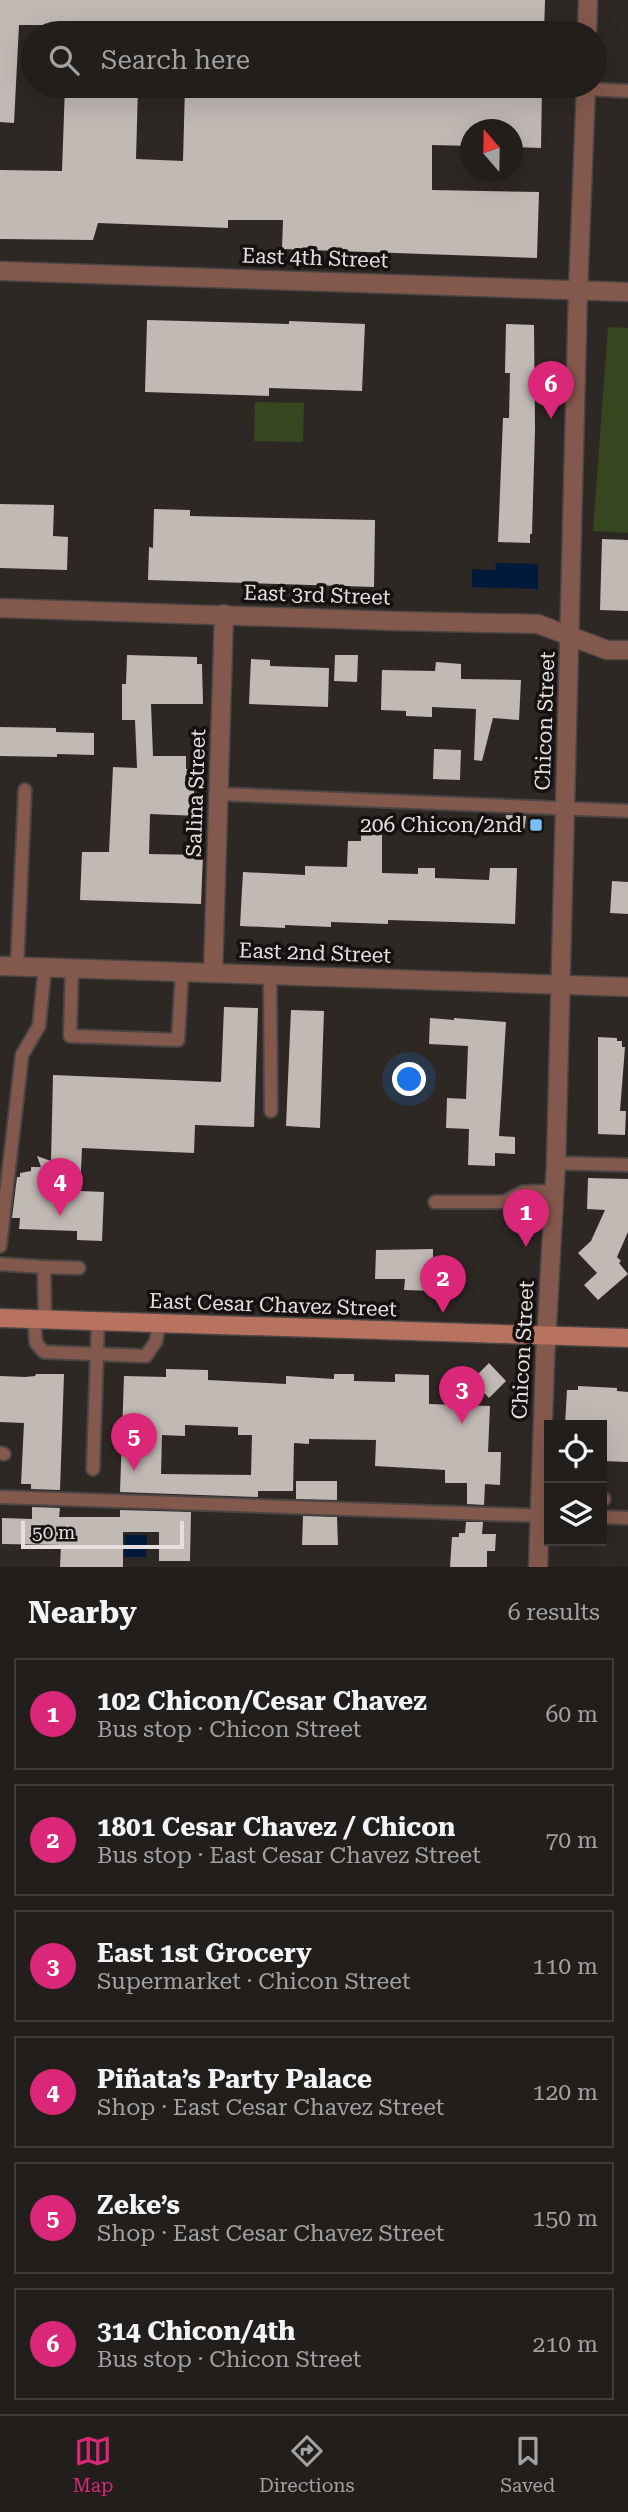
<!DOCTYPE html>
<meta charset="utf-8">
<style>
:root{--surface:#221e1c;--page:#2e2b29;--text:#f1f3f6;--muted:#a2a2a3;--line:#3f3c3b;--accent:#db2777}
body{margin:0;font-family:"Roboto Serif",serif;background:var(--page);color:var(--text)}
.controls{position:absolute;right:21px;bottom:21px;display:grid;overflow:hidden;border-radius:0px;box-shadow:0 7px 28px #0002}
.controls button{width:63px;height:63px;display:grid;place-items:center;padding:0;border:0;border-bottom:2px solid var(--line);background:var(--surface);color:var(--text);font:35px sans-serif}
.compass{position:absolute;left:460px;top:119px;width:63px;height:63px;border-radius:50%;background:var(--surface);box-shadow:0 7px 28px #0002;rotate:340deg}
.scale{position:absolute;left:21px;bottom:18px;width:163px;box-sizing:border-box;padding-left:7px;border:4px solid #e5e0df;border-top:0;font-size:19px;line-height:24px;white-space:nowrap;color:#e5e0df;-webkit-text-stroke:5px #141110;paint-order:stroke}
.you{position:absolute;left:410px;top:1080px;width:24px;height:24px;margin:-18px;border:5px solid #fff;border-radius:50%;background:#1a73e8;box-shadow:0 0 0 10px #1a73e833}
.badge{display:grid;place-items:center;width:46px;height:46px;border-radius:50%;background:var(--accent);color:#fff;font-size:23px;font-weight:700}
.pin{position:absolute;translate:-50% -58px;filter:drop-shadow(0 2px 4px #0008)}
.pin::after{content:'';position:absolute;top:37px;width:24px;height:21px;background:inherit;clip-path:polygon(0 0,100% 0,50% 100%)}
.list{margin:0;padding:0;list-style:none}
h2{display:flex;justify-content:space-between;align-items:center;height:91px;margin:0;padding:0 28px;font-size:30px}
h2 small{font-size:23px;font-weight:400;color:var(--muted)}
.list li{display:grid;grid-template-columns:46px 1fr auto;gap:21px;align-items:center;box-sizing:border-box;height:112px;margin:0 14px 14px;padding:0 14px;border:2px solid var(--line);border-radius:0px}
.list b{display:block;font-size:26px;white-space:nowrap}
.list p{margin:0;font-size:23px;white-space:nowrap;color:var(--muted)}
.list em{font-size:23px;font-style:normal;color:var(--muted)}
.icon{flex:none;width:38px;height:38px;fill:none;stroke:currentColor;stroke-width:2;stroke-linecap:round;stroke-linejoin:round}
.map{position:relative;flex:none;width:628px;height:1567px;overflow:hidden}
.search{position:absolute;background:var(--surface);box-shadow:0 7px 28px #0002;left:21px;right:21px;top:21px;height:77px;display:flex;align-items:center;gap:18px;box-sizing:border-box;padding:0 24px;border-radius:38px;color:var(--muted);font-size:26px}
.sheet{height:847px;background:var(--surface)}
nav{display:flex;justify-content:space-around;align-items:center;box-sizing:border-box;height:98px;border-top:2px solid var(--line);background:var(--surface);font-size:19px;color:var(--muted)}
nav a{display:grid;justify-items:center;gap:4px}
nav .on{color:var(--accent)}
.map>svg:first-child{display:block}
.green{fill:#36471f}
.water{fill:#001a3c}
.building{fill:#c0b9b4;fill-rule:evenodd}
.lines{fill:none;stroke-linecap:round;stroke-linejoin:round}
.service-casing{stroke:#4b4543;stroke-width:16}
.minor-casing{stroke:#4b4543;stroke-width:21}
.tertiary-casing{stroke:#4b4543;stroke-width:21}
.secondary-casing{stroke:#4b4543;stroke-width:21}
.service{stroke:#84594d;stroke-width:12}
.minor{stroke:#84594d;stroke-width:18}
.tertiary{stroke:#84594d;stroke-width:18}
.secondary{stroke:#b77260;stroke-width:18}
.poi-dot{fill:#78bff7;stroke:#141110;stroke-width:2.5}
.labels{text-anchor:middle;stroke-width:7;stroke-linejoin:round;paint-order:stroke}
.street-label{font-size:21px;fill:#e5e0df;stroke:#141110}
.poi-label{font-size:21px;fill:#e5e0df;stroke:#141110;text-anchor:end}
</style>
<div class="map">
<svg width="628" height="1567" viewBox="0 0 628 1567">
<rect width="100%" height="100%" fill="#2e2825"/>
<!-- green -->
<g class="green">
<path d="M608,327l20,1v205l-35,-2z"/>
<path d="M255,402l49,1 -1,39 -49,-1z"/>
</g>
<!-- water -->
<g class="water">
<path d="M496,563l42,1v25l-66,-2v-18l23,1z"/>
<path d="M125,1535h22l-1,22h-22z"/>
</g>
<!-- building -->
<g class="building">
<path d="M0,0h545l-1,33 -155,-5v5h-201l-4,-4 -39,-1 -6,5h-68l-9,-8h-43l-5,98 -14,-1z"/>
<path d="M65,86h73l-2,73 47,2 2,-75h357l-1,62 -28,-1v-17h-42v16l-39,-1v45l107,2 -2,66 -255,-9 1,-29h-55v8l-130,-5 -5,17 -93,-1v-69l62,1z"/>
<path d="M147,320l142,4v-3l76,3 -3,67 -93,-3v8l-124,-4z"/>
<path d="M506,324l28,1 1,104 -3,105h-2v9l-32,-1 5,-124h6l1,-45h-5z"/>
<path d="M0,504l54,1 -1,31 15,1 -1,33 -67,-2z"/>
<path d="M154,509l36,1v6l185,4 -1,67 -226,-7 1,-33 4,1z"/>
<path d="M602,539l26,1v71l-28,-1z"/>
<path d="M127,655l70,2v7h5l1,40h-52l2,52h33v13h9l-1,27h5v20l-49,-2 -1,40 54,1 -2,49 -121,-4 2,-48h27l4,-85 24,1 -2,-48h-13v-36h4z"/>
<path d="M335,655h23l-1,27 -23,-1z"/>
<path d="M251,659l19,1v6l59,2 -1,39 -79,-3z"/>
<path d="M436,662l25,2v15l60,1 -2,40 -26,-2 -11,43 -8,-1 2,-51 -44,-2v10l-26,-1v-5l-25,-1 1,-40 53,1z"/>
<path d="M0,727l56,1v4l38,1v22l-37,-1v3l-57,-1z"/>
<path d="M434,749l27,1 -1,30 -27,-1z"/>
<path d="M506,815l20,1 -2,18 -19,-1z"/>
<path d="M361,830l21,1v42l36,1v-6h17v10l54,2 1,-12h27l-2,56 -127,-4v4l-57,-2v5l-46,-2v3l-45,-2 3,-54 62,3v-9l42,1 1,-26h13z"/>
<path d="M612,881l16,1v32l-18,-1z"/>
<path d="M224,1007l34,1 -4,119 -59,-2 -1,28 -112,-5 -2,43 24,1 -2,49 -25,-1v-9l-58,-2 1,-11h-8l5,-41h3v-4l11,-2v-4h10l-4,-11 14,5 2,-86 168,7z"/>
<path d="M291,1010l33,1 -4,117 -34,-2z"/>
<path d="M430,1018l24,2v-2l52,4 -7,114 16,1v17l-20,-1v13l-27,-1 1,-36 -23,-1 1,-30 19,1 2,-53 -39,-2z"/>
<path d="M598,1037l19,1v3h5v6h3l-5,64h6l-1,24 -27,-1z"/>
<path d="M588,1178l40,1v53l-11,25 4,4 -2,2 9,11 -30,26 -14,-15 13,-12 -19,-20 13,-12 14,-31 -18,-1z"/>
<path d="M433,1249v24h6l-1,18 -34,-1 1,-11h-30l1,-29z"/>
<path d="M489,1363l17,18 -17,17 -17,-18z"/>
<path d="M166,1369l42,1v10l78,4v-8l48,3v-5h20v7l41,1v-8l34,1v29l61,2 -2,46h13l-1,33 -15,-1 -1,21 -17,-1v-21h-22v-13l-70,-4 1,-26 -67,-1v5l-15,-1 -1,48h-35v6l-138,-5 4,-116 42,1zM185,1425l53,2v8h14l-1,40 -90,-1 1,-39 23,1z"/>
<path d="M36,1374h28l-4,116 -29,-1v-5h-10l3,-61 -24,-1v-46l25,1 10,-1z"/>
<path d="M578,1386l39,2v3l11,1v70l-26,-1v-36h-37l2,-35h11z"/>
<path d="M296,1481h41v19l-41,-1z"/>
<path d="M32,1507l28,1 -1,9h61v-7l71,2 -1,49h-31v-29h-36v35h-63l1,-22 -59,-1v-26l30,1z"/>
<path d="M303,1516l34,1 1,28h-36z"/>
<path d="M466,1522h17l-1,12h14l-1,17h-8v16h-37l2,-30h7v-4h6z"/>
</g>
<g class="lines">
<defs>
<g id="service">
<path d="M586,89l42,2"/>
<path d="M219,794l409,17"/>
<path d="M17,966l8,-176"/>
<path d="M72,968l-2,68 108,4 4,-68"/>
<path d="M270,975l1,136"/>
<path d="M556,1163l72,2"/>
<path d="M435,1202h69l19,-10 31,-1"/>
<path d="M0,1246l22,-191 17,-29 6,-59"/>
<path d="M0,1264l44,3 1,53"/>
<path d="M44,1267l35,1"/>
<path d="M34,1319l2,24 8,9 102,4 10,-15 3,-18"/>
<path d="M0,1453l4,1"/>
<path d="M93,1469l5,-147"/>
<path d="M0,1497l549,19"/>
<path d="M602,1498l2,1"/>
<path d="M602,1517l26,1"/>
</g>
<g id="minor">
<path d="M0,271l628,21"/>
<path d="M0,608l395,13 143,3 69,26h21"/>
<path d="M213,973l11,-359"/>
</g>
<g id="tertiary">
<path d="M587,33l1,-33"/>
<path d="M0,966l628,21"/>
<path d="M538,1567l7,-207 11,-197 22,-873 8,-204"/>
</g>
<path id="secondary" d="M0,1318l628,20"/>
</defs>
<!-- service casing -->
<use href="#service" class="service-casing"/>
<!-- minor casing -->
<use href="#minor" class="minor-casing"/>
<!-- tertiary casing -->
<use href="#tertiary" class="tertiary-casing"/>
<!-- secondary casing -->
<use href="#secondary" class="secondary-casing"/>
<!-- service -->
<use href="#service" class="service"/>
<!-- minor -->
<use href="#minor" class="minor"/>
<!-- tertiary -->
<use href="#tertiary" class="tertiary"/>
<!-- secondary -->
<use href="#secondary" class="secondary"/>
</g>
<!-- markers -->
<rect class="poi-dot" x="529" y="818" width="14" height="14" rx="3.5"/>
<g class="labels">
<!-- street labels -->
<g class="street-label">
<text transform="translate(315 258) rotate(2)" y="7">East 4th Street</text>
<text transform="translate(317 595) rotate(2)" y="7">East 3rd Street</text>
<text transform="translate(545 721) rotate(-88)" y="7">Chicon Street</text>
<text transform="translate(196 793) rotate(-88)" y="7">Salina Street</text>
<text transform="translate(315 953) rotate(2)" y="7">East 2nd Street</text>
<text transform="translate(273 1305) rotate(2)" y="7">East Cesar Chavez Street</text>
<text transform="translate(523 1350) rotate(-87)" y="7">Chicon Street</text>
</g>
<!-- poi labels -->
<g class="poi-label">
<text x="522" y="832">206 Chicon/2nd</text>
</g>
</g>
</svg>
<div class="controls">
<button><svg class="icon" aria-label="locate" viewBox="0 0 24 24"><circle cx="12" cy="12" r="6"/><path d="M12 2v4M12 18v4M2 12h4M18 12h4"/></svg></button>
<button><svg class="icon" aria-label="layers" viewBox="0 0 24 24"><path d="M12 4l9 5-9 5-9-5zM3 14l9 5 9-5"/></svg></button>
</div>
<svg class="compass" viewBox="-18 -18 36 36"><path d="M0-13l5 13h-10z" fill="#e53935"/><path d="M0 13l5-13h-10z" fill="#a2a2a3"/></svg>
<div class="scale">50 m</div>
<div class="you"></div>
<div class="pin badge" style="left:526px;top:1247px">1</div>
<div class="pin badge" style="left:443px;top:1313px">2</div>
<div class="pin badge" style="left:462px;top:1424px">3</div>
<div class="pin badge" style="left:60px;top:1216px">4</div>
<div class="pin badge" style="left:134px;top:1471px">5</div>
<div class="pin badge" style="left:551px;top:419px">6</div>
<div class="search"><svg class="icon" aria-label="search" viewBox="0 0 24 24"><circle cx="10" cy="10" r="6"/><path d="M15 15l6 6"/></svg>Search here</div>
</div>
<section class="sheet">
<h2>Nearby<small>6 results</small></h2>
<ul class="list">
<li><span class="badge">1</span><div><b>102 Chicon/Cesar Chavez</b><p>Bus stop · Chicon Street</p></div><em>60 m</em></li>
<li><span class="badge">2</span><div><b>1801 Cesar Chavez / Chicon</b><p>Bus stop · East Cesar Chavez Street</p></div><em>70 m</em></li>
<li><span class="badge">3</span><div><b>East 1st Grocery</b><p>Supermarket · Chicon Street</p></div><em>110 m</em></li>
<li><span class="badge">4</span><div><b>Piñata’s Party Palace</b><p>Shop · East Cesar Chavez Street</p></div><em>120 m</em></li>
<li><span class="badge">5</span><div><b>Zeke’s</b><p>Shop · East Cesar Chavez Street</p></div><em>150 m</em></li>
<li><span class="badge">6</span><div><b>314 Chicon/4th</b><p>Bus stop · Chicon Street</p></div><em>210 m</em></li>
</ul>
</section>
<nav>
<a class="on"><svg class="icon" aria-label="map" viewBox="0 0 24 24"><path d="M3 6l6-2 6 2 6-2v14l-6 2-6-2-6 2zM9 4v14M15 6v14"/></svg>Map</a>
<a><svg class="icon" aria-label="directions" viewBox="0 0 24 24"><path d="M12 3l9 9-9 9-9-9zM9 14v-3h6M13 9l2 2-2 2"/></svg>Directions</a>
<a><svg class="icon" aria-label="saved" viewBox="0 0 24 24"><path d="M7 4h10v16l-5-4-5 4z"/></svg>Saved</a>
</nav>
